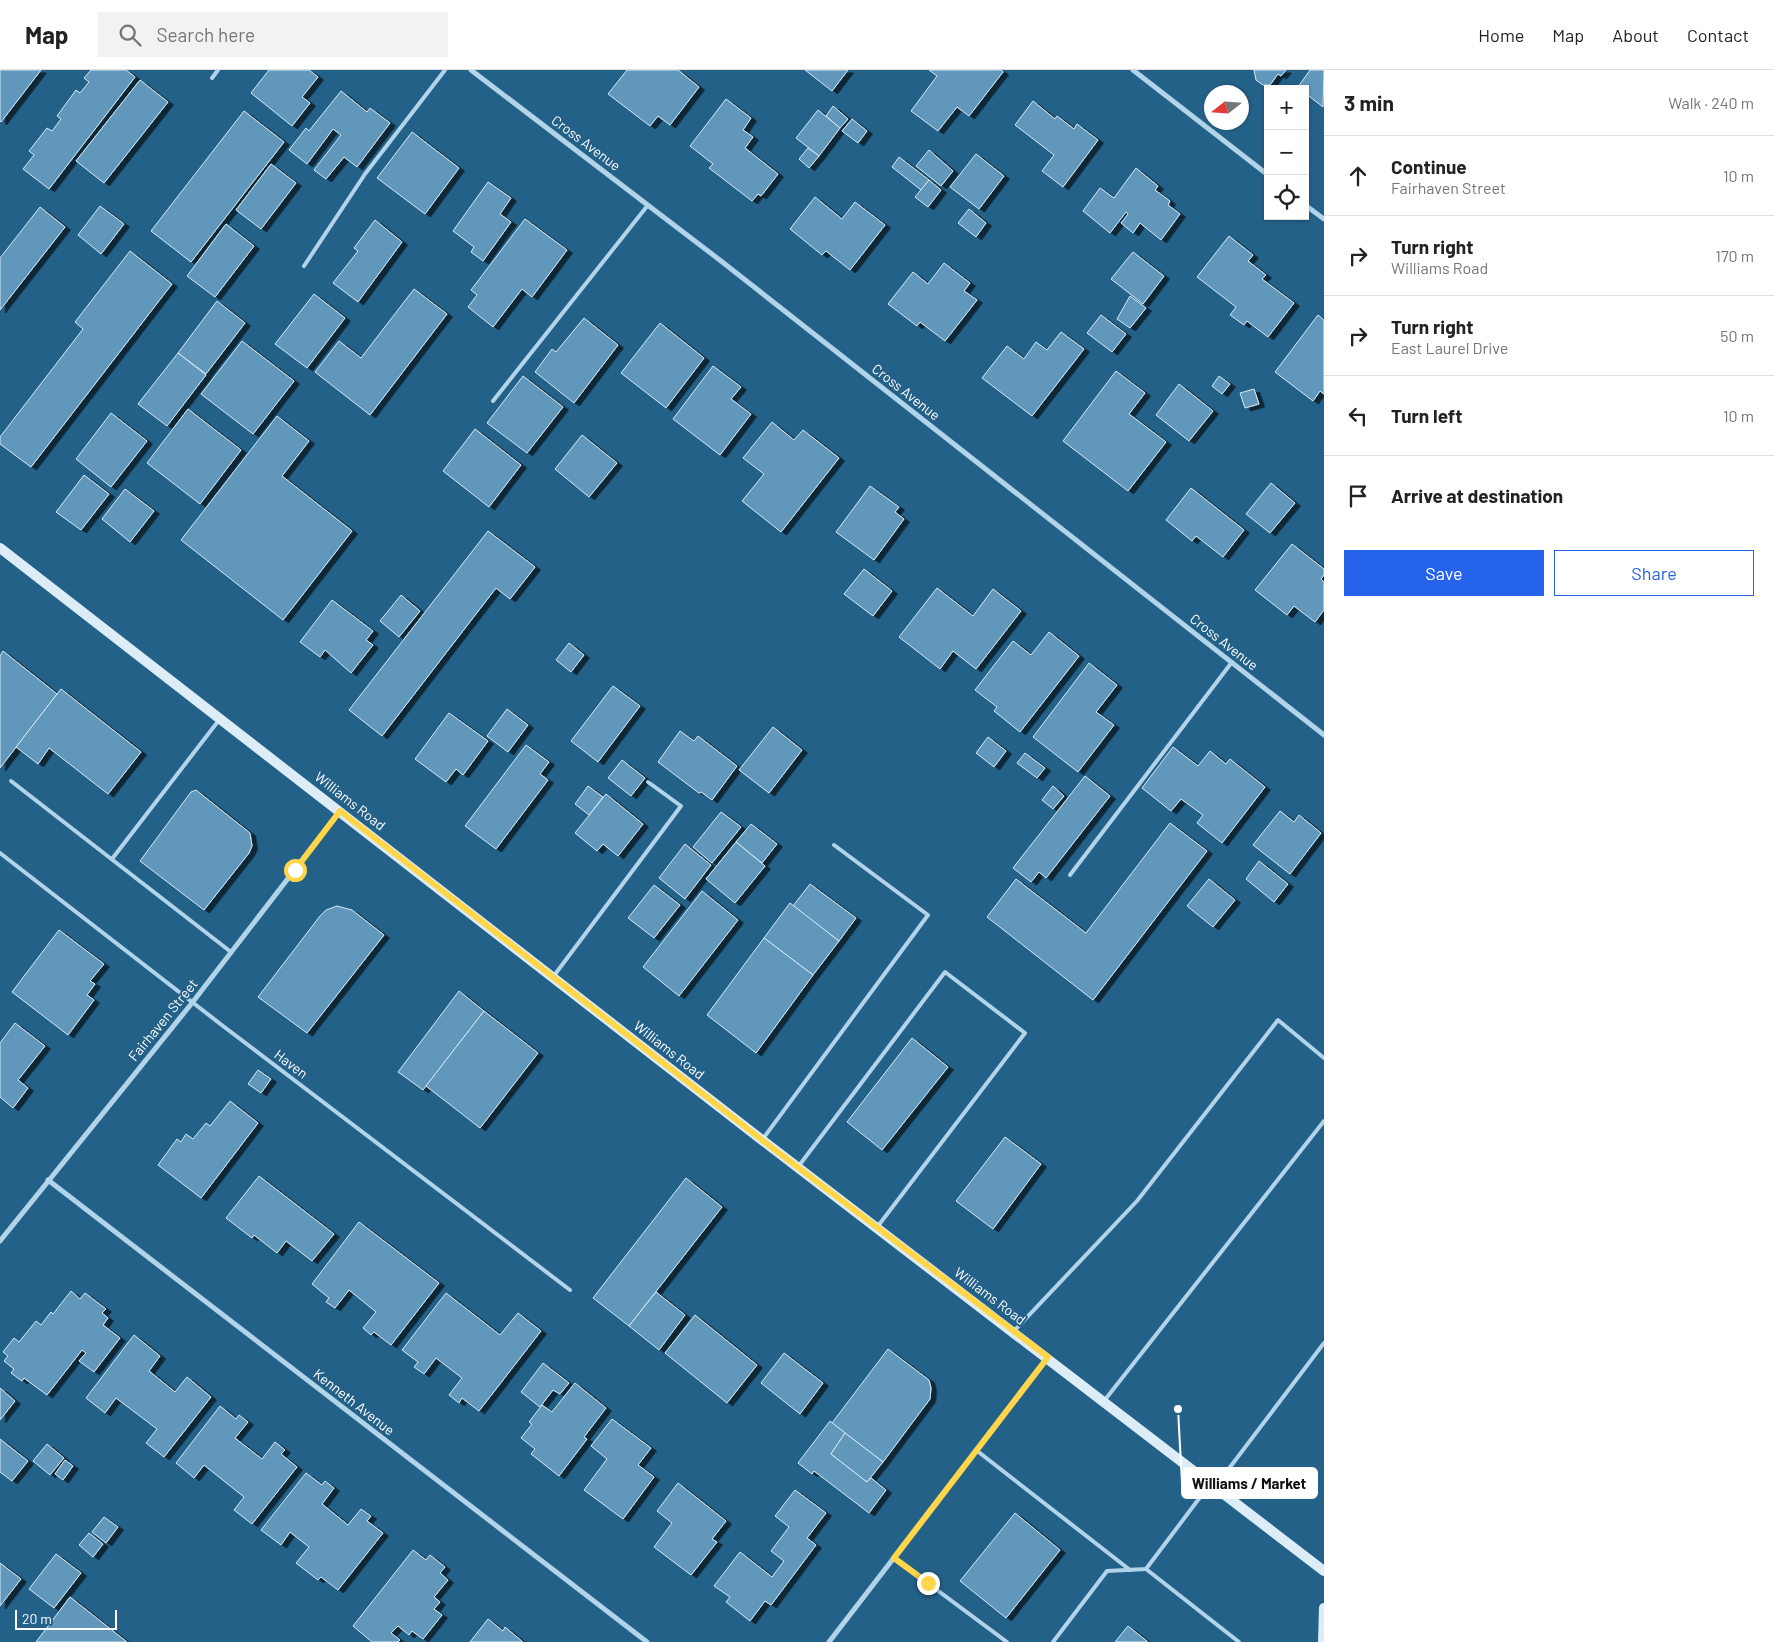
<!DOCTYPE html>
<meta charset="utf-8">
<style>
:root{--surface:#fff;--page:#f2f2f2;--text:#222;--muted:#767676;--line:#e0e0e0;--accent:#2563eb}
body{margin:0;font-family:Barlow,sans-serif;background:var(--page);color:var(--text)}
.controls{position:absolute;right:15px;top:15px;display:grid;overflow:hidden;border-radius:0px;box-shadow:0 1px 4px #0004}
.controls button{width:45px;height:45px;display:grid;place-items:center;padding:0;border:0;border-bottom:1px solid var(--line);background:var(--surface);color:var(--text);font:25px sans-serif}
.compass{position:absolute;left:1204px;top:15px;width:45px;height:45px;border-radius:50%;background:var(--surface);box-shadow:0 1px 4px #0004;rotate:253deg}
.scale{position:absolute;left:15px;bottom:12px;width:102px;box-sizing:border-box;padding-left:5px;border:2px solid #fff;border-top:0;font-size:14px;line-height:18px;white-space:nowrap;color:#fff;-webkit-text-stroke:4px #246189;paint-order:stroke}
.stop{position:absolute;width:15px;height:15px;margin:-11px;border:4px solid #ffd54a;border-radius:50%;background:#fff}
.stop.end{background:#ffd54a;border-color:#fff;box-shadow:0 1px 5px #0008}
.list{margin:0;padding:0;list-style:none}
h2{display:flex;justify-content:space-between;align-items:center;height:65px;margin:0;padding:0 20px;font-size:21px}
h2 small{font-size:16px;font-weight:400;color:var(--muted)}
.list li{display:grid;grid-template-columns:32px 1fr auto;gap:15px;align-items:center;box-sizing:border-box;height:80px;padding:0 20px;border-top:1px solid var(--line)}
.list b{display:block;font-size:19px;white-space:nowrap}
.list p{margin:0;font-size:16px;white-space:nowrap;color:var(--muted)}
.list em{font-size:16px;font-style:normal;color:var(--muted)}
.actions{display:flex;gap:10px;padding:15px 20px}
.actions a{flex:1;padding:11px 0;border:1px solid var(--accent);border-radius:0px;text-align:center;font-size:18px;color:var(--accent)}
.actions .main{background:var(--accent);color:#fff}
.icon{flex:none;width:28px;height:28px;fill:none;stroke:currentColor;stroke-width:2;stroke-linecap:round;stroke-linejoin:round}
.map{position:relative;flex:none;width:1324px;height:1572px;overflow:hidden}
header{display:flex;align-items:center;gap:30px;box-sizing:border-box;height:70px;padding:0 25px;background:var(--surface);border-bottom:1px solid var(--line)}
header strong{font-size:24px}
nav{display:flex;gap:28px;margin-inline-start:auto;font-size:18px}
.search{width:350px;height:45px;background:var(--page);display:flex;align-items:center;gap:12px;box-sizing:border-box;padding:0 18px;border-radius:0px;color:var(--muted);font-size:19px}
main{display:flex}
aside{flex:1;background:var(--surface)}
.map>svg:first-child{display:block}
.building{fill:#6197ba;stroke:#d5eaf7;filter:url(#shadow)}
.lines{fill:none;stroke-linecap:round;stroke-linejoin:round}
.lane{stroke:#b1d4ea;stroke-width:4}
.street{stroke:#b1d4ea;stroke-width:5}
.secondary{stroke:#dcedf8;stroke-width:10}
.route{stroke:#ffd54a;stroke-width:6}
.labels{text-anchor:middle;stroke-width:4;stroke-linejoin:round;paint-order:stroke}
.street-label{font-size:14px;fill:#fff;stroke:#246189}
.leader{fill:none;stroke:#fff;stroke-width:2}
.callout-dot{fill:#fff;stroke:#246189;stroke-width:2}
.callout{fill:#fff;stroke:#fff;stroke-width:2}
.callout-label{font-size:15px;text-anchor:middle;font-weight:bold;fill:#111}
</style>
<header>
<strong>Map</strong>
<div class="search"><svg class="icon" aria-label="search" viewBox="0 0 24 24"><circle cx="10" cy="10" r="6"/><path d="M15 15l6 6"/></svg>Search here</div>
<nav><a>Home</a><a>Map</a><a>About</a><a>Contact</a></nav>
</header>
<main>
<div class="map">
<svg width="1324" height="1572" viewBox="0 0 1324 1572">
<defs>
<filter id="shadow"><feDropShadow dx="5.5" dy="3" stdDeviation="0" flood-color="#0009"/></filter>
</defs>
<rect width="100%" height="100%" fill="#246189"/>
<!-- building -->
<g class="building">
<path d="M0,0h41l-40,52 -1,-1z"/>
<path d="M91,0h35l9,7 -86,112 -26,-20 11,-14 -5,-4 18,-23 5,3 9,-12 -4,-3 19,-26 4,3 9,-11 -5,-4z"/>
<path d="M269,0h40l9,7 -16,20 8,6 -18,23 -41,-33z"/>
<path d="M627,0h51l21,17 -29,38 -12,-9 -8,10 -42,-32z"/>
<path d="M805,0h43l-16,21z"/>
<path d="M929,0h72l2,2 -34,44 -12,-9 -19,24 -27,-20 26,-35z"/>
<path d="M1254,0h32l-5,6 -3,-2 -8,11h-7l-7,-5z"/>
<path d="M1310,0h14l-1,37 -18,-14v-4l-7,-2z"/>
<path d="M140,10l28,22 -64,81 -28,-22z"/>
<path d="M341,21l26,21 3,-4 20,15 -33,44 -13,-10 -18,22 -12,-9 27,-35 -8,-6 -26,35 -18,-14 17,-22 3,3z"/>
<path d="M726,29l25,19 -8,12 10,7 -8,11 33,26 -17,22 -3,-2 -6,7 -43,-33 4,-4 -23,-18z"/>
<path d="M1033,31l22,18 2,-3 17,13 3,-5 21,16 -35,47 -21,-16 12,-16 -39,-30z"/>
<path d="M833,36l15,13 -8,9 -14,-12z"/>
<path d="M818,40l22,18 -21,28 -23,-18z"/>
<path d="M244,41l40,31 -93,120 -40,-31z"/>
<path d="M852,49l15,12 -9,12 -16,-12z"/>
<path d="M412,62l47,36 -34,46 -48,-36z"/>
<path d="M808,78l11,8 -10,12 -10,-9z"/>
<path d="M929,80l24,21 -12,15 -25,-20z"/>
<path d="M976,84l28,22 -25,33 -29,-22z"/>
<path d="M899,87l30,23 -8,10 -29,-23z"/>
<path d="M271,94l25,19 -35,46 -25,-19z"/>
<path d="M1136,98l22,18 -3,4 15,11 -2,4 12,9 -19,26 -21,-17 -7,10 -12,-10 7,-9 -2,-2 -16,21 -27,-22 17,-23 14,10z"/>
<path d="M929,110l12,10 -13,17 -13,-10z"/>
<path d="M488,112l23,16 -11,16 11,8 -28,39 -12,-9 3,-5 -21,-16z"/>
<path d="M815,127l27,22 13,-17 30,23 -35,45 -24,-19 -4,4 -32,-26z"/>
<path d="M100,136l24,18 -23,30 -23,-19z"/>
<path d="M40,137l25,20 -65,83v-52z"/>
<path d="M969,139l17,14 -10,14 -18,-14z"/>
<path d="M525,149l42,31 -35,47 -10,-8 -29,38 -25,-20 9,-12 -6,-5z"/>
<path d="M375,150l27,22 -44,60 -25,-19 25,-32 -4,-3z"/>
<path d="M226,154l28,22 -39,51 -28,-21z"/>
<path d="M1229,166l24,19 -5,6 18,14 -4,4 32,24 -26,34 -21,-16 -3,4 -14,-10 6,-8 -39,-30z"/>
<path d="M130,181l42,33 -141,183 -31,-23v-7l83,-108 -8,-7z"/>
<path d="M1133,182l31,24 -21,28 -32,-25z"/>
<path d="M944,193l26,20 -6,8 13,9 -32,41 -25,-19 -3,4 -29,-22 25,-32 15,12z"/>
<path d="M414,219l33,25 -77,101 -55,-43 24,-31 22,17z"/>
<path d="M314,224l31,24 -38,50 -32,-24z"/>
<path d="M1130,226l16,12 -16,20 -13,-9z"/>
<path d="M217,231l28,22 -39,51 -28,-21z"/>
<path d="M1101,245l25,19 -14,18 -25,-19z"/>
<path d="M1318,245l6,5v74l-4,-3 -7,10 -38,-29z"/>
<path d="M584,248l34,27 -44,58 -39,-31 17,-23 4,3z"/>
<path d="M660,253l44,35 -38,50 -45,-35z"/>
<path d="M1061,262l23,17 -52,67 -50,-38 25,-32 17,13 12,-17 11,8z"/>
<path d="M242,271l52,40 -41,53 -52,-40z"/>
<path d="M178,283l28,22 -39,51 -29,-22z"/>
<path d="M713,296l28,21 -10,12 20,15 -31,41 -47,-36z"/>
<path d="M1116,301l29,22 -16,21 37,28 -38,49 -65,-50z"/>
<path d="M523,306l40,31 -36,46 -40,-30z"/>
<path d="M1219,306l11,8 -8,10 -10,-8z"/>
<path d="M1179,314l34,27 -24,30 -33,-26z"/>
<path d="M1254,319l5,15 -14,4 -5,-15z"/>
<path d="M188,339l53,41 -41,54 -53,-41z"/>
<path d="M111,343l36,28 -36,46 -35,-28z"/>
<path d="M277,346l32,25 -27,35 70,55 -69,89 -102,-80z"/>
<path d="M772,352l22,18 9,-10 36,28 -58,74 -39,-31 22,-27 -21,-16z"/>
<path d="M475,359l46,36 -32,42 -46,-36z"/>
<path d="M582,365l35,28 -28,34 -34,-28z"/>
<path d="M84,405l25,19 -28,36 -25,-18z"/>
<path d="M1271,413l24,20 -25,30 -24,-19z"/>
<path d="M870,416l29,21 -4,5 9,7 -30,41 -38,-28z"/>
<path d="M1191,418l53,42 -21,27 -27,-21 -4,5 -26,-21z"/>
<path d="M125,419l29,22 -24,31 -28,-23z"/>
<path d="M488,461l47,36 -25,32 -14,-11 -114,148 -33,-26z"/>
<path d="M1292,474l32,25v6l-3,4 3,3v28l-9,12 -21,-16 -7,9 -32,-25z"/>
<path d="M864,499l28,22 -19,25 -29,-22z"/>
<path d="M937,518l36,28 20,-27 28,22 -45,58 -23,-18 -13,18 -41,-32z"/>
<path d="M401,525l19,16 -21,26 -19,-16z"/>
<path d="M332,530l41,31 -7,9 7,5 -22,28 -26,-23 -5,7 -20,-15z"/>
<path d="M1049,562l30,24 -59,76 -26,-21 3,-4 -22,-17 38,-49 18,14z"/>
<path d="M569,573l15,12 -13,17 -15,-12z"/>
<path d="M3,581l54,43 -57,74v-112z"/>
<path d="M1089,593l28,22 -21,27 18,13 -36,47 -45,-35z"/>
<path d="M613,616l27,20 -42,56 -27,-21z"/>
<path d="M61,619l80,63 -33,42 -59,-46 -11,16 -22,-17z"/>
<path d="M507,639l21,16 -20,27 -21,-16z"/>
<path d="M449,643l39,28 -25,34 -7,-6 -10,13 -31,-23z"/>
<path d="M773,657l29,23 -33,43 -30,-23z"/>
<path d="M680,661l14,10 4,-5 39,30 -25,34 -11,-8 -2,1 -41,-31z"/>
<path d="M988,667l18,14 -12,16 -18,-14z"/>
<path d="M526,675l23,17 -9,12 8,6 -52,69 -31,-23z"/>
<path d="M1173,677l25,19 12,-15 16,13 4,-5 35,28 -43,56 -25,-20 6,-8 -22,-16 -10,12 -29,-23z"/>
<path d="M1025,683l20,15 -8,10 -20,-15z"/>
<path d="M622,690l23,18 -14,18 -23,-18z"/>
<path d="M1085,706l25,20 -64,82 -7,-6 -8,10 -18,-14z"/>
<path d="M588,716l15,11 -14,18 -14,-11z"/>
<path d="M1053,716l11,10 -11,13 -11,-9z"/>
<path d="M196,720l54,43 2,13 -3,7 -45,57 -64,-49 51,-69z"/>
<path d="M606,724l37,30 -25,32 -15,-12 -6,7 -22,-18z"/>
<path d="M1280,741l14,11 5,-7 22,18 -31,41 -37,-29z"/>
<path d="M721,742l20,15 -29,36 -19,-16z"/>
<path d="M1170,753l37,28 -114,149 -106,-83 29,-38 70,54z"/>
<path d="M751,754l26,20 -15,19 -26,-21z"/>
<path d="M736,772l29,24 -30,37 -29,-24z"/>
<path d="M685,774l26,21 -26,34 -26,-21z"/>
<path d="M1259,791l29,23 -14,18 -28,-23z"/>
<path d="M1209,809l26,21 -22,27 -26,-21z"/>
<path d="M810,814l46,34 -17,23 -46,-35z"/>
<path d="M654,815l26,20 -26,33 -26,-20z"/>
<path d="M702,821l36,29 -59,76 -36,-29z"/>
<path d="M790,833l49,38 -26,34 -49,-37z"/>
<path d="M337,836l15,4 32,25 -77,98 -49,-36 62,-81 6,-6z"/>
<path d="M59,860l45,34 -14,17 5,3 -8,11 7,5 -26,35 -56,-43z"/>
<path d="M764,868l49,37 -57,78 -49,-38z"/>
<path d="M459,921l25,20 -61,79 -25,-18z"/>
<path d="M484,941l54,42 -58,75 -54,-42z"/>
<path d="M15,953l30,23 -27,34 10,8 -15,20 -13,-11v-54z"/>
<path d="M912,968l36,29 -66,83 -35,-28z"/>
<path d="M258,1000l13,9 -10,14 -13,-9z"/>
<path d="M230,1031l28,22 -57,75 -43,-33 19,-26 4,3 5,-8 7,5 13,-16 4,3z"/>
<path d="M1005,1067l36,27 -48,65 -37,-28z"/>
<path d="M259,1106l75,58 -22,27 -26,-20 -9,12 -23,-18 -2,3 -26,-20z"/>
<path d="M686,1108l36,29 -93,119 -36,-28z"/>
<path d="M359,1152l80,61 -48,62 -17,-13 -3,3 -8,-7 13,-16 -27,-22 -14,18 -9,-6 3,-4 -17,-14z"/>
<path d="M71,1221l9,8 5,-6 21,16 -4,4 6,5 -5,7 17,13 -26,34 -15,-11 7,-8 -4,-3 -35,45 -23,-17 -2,3 -11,-8 3,-4 -10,-8 4,-5 -5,-4 11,-14 5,4 17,-21 5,4 10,-13 2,2z"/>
<path d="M656,1222l29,23 -26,35 -30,-24z"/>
<path d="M446,1223l54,42 18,-22 23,18 -62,80 -17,-13 -3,5 -10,-8 13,-17 -26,-20 -12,16 -10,-7 4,-5 -16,-12z"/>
<path d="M695,1245l62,50 -30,38 -62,-50z"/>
<path d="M134,1265l26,21 -11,15 26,21 12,-15 24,20 -47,60 -18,-14 11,-14 -41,-31 -11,15 -19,-15z"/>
<path d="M888,1279l41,31 2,8 -1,11 -47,63 -51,-39z"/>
<path d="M784,1283l39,30 -23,31 -39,-31z"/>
<path d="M543,1293l26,20 -9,11 -7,-4 -13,17 -19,-15z"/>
<path d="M575,1313l31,25 -22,29 3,2 -28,37 -28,-22 4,-5 -14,-11 11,-14 -3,-2 13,-17 10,7z"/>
<path d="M0,1318l15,13 -15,19z"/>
<path d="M220,1336l16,13 3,-4 9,7 -13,16 27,21 13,-17 10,8 -4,4 16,13 -45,57 -18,-14 10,-13 -40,-32 -10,13 -18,-15z"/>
<path d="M612,1349l39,29 -13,17 16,12 -31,42 -39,-29 23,-31 -16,-13z"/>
<path d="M830,1351l15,12 -14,21 36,28 4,-4 15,12 -17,23 -55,-42 -2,3 -14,-11z"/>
<path d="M845,1363l38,29 -16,20 -36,-28z"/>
<path d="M0,1369l28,22 -16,20 -12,-9z"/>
<path d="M47,1374l17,14 -14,17 -17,-14z"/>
<path d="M65,1390l8,6 -10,14 -8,-6z"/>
<path d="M306,1403l16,12 3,-4 9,7 -12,16 26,21 13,-16 10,7 -4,5 16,12 -45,57 -17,-13 -3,3 -22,-17 13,-16 -19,-15 -9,13 -20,-15z"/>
<path d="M678,1413l48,38 -14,18 5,3 -26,33 -37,-28 18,-24 -15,-12z"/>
<path d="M795,1420l31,23 -19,25 9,7 -45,60 -6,-4 -15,20 -24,-19 4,-5 -16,-11 26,-34 32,25 12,-16 -13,-10 18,-24 -14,-11z"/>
<path d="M1015,1443l45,37 -54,68 -46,-37z"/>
<path d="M104,1447l14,10 -12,16 -14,-11z"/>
<path d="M89,1463l14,11 -10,13 -14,-12z"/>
<path d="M413,1480l13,10 4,-5 15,12 -5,6 8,7 -14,17 6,5 -6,7 8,6 -19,24 -11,-8 -3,4 -11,-9 -7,7 9,7 -2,2h-26l-19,-16z"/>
<path d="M56,1484l25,19 -27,35 -25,-19z"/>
<path d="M0,1493l21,16 -21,27z"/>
<path d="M70,1527l57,45h-91z"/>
<path d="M488,1549l15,12 2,-4 18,15h-53z"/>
<path d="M1128,1556l20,16h-33z"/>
</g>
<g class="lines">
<!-- lane -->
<g class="lane">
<path d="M212,8l6,-8"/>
<path d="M304,196l61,-92 80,-104"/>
<path d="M493,331l155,-196"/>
<path d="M11,711l220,171"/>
<path d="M0,783l223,173 347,264"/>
<path d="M112,789l107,-139"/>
<path d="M1070,805l162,-213"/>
<path d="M553,907l128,-171 -33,-24"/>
<path d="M762,1070l166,-225 -94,-70"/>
<path d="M798,1097l147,-195 80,61 -147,193"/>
<path d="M1014,1261l123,-130 141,-181 46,38"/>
<path d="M1104,1331l220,-280"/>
<path d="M976,1380l154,120"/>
<path d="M1215,1417l109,-144"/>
<path d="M894,1488l113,84"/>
<path d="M1146,1499l93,73"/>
<path d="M1053,1572l54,-71 39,-2 64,-85"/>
</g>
<!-- street -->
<g class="street">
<path d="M471,0l250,191 603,474"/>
<path d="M1133,0l135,105"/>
<path d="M1305,135l19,14"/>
<path d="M48,1110l599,462"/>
<path d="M0,1171l192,-238 148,-192"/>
<path d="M829,1572l218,-283"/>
</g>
<!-- secondary -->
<g class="secondary">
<path d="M0,478l762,592 562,431"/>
<path d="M1323,1572l1,-34"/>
</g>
</g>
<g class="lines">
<!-- route -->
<path class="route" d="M295,800l45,-59 422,329 286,217 -154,201 34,25"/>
</g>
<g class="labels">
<!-- street labels -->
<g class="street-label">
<text transform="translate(586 73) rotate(37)" y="5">Cross Avenue</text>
<text transform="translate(906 322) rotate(38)" y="5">Cross Avenue</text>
<text transform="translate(1224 572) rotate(38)" y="5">Cross Avenue</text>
<text transform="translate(350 731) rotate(38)" y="5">Williams Road</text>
<text transform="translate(163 950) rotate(-51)" y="5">Fairhaven Street</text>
<text transform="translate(669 980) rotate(38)" y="5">Williams Road</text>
<text transform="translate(291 994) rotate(37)" y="5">Haven</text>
<text transform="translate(990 1226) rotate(37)" y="5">Williams Road</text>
<text transform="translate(354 1332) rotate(38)" y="5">Kenneth Avenue</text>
</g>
</g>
<!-- callouts -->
<path class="leader" d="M1178 1339L1182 1413"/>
<circle class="callout-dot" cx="1178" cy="1339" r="5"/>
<rect class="callout" x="1182" y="1398" width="135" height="30" rx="5"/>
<g class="callout-label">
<text x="1249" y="1419">Williams / Market</text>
</g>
</svg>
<div class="controls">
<button>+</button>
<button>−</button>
<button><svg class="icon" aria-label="locate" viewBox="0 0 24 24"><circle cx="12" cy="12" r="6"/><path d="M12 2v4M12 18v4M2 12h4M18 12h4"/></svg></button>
</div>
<svg class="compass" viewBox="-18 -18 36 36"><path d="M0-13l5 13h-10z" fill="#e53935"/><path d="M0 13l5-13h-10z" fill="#767676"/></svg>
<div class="scale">20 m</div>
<div class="stop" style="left:295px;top:800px"></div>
<div class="stop end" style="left:928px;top:1513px"></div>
</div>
<aside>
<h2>3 min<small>Walk · 240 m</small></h2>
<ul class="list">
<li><svg class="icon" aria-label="ahead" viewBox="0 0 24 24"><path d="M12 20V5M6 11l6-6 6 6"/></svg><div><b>Continue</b><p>Fairhaven Street</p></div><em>10 m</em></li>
<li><svg class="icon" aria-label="right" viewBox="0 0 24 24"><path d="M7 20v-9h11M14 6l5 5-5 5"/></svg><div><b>Turn right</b><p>Williams Road</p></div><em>170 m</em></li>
<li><svg class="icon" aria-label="right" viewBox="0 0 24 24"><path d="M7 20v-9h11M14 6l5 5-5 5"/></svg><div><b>Turn right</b><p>East Laurel Drive</p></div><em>50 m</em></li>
<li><svg class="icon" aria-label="left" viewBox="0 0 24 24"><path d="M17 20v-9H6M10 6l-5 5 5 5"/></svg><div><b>Turn left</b></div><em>10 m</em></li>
<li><svg class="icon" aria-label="arrive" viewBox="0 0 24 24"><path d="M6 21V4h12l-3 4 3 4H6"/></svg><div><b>Arrive at destination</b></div></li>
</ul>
<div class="actions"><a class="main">Save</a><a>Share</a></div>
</aside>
</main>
